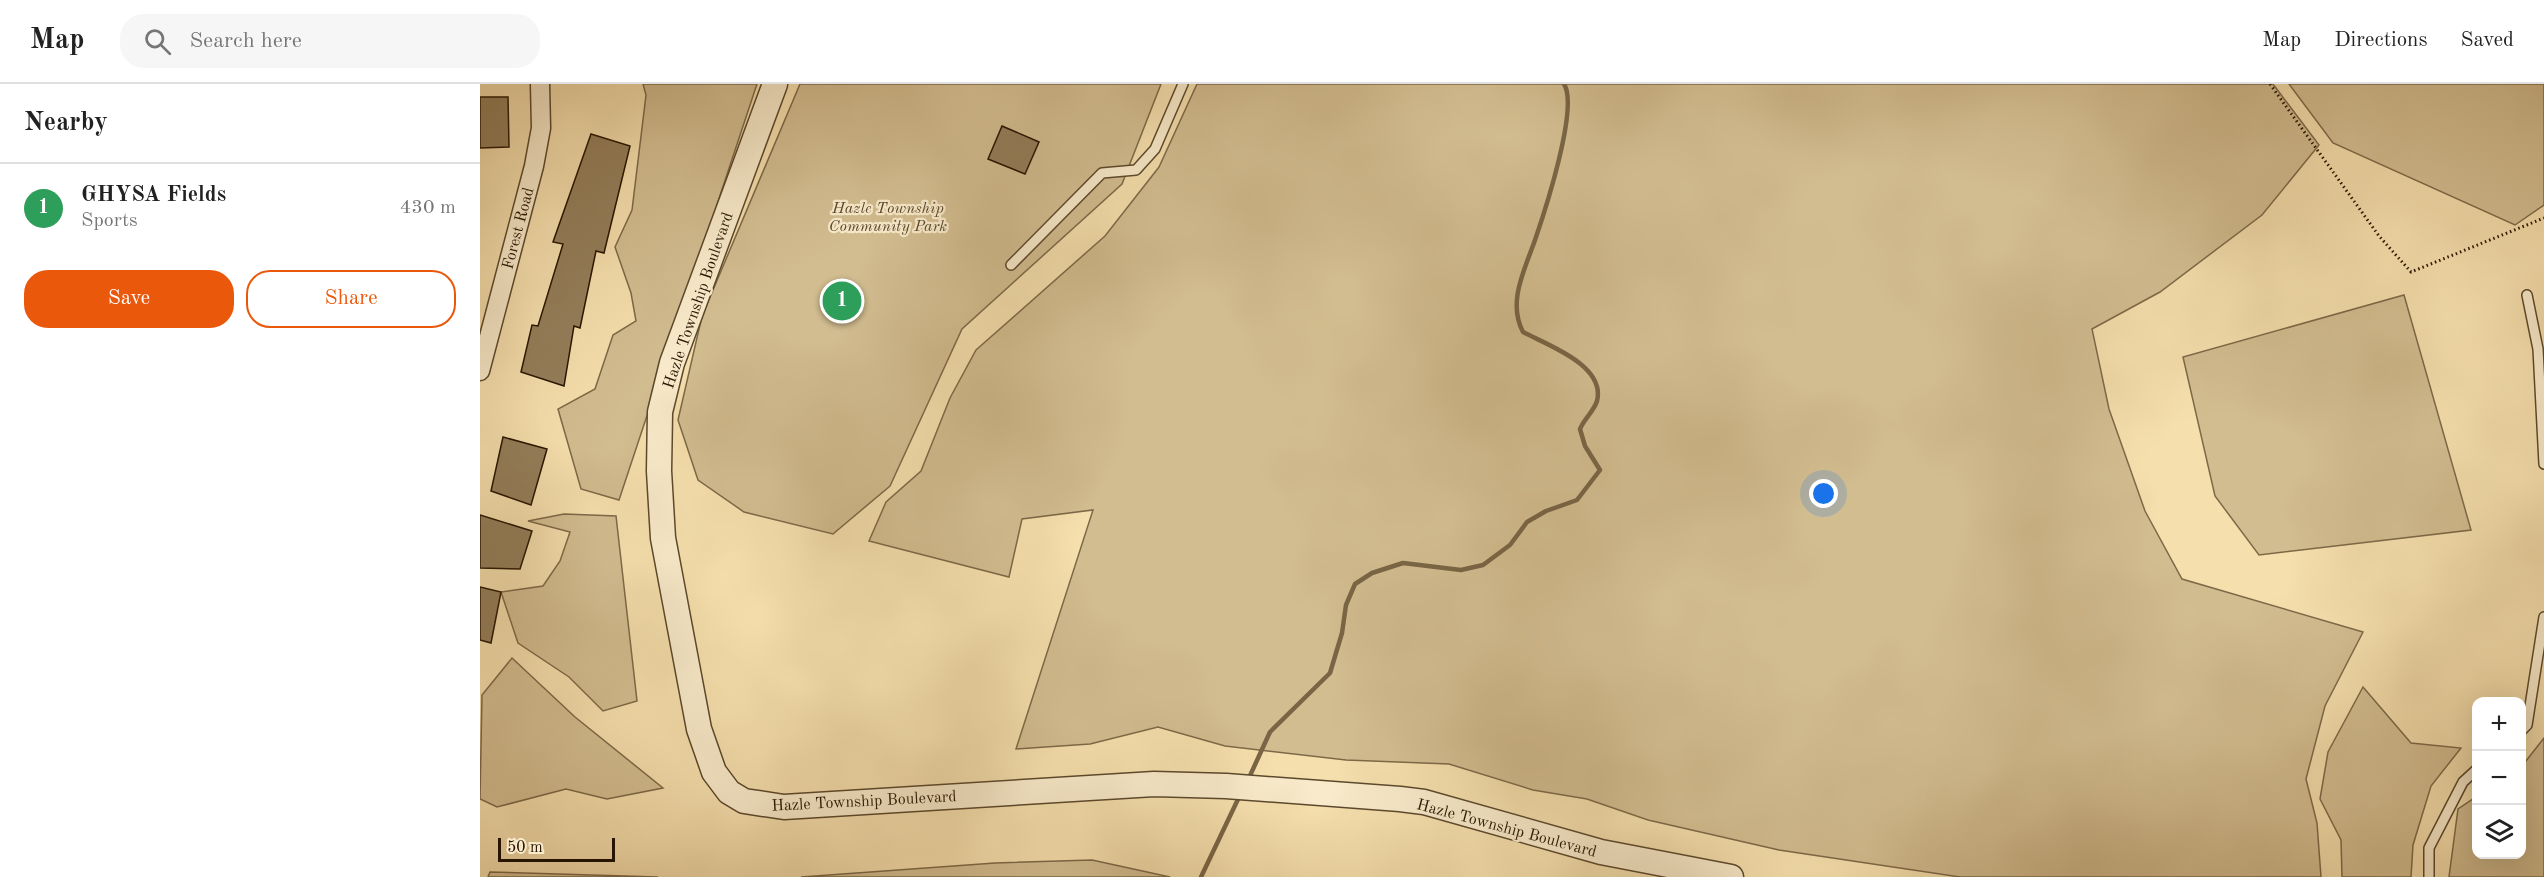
<!DOCTYPE html>
<meta charset="utf-8">
<style>
:root{--surface:#fff;--page:#f6f6f6;--text:#222;--muted:#767676;--line:#e0e0e0;--accent:#ea580c}
body{margin:0;font-family:"Old Standard TT",serif;background:var(--page);color:var(--text)}
.controls{position:absolute;right:18px;bottom:18px;display:grid;overflow:hidden;border-radius:12px;box-shadow:0 6px 24px #0002}
.controls button{width:54px;height:54px;display:grid;place-items:center;padding:0;border:0;border-bottom:2px solid var(--line);background:var(--surface);color:var(--text);font:30px sans-serif}
.scale{position:absolute;left:18px;bottom:15px;width:117px;box-sizing:border-box;padding-left:6px;border:3px solid #281501;border-top:0;font-size:16px;line-height:21px;white-space:nowrap;color:#281501;-webkit-text-stroke:4px #f8eaca;paint-order:stroke}
.you{position:absolute;left:1344px;top:410px;width:21px;height:21px;margin:-15px;border:4px solid #fff;border-radius:50%;background:#1a73e8;box-shadow:0 0 0 9px #1a73e833}
.badge{display:grid;place-items:center;width:39px;height:39px;border-radius:50%;background:var(--accent);color:#fff;font-size:20px;font-weight:700}
.pin{position:absolute;translate:-50% -50%;border:3px solid #fff;box-shadow:0 2px 6px #0006}
.list{margin:0;padding:0;list-style:none}
h2{display:flex;justify-content:space-between;align-items:center;height:78px;margin:0;padding:0 24px;font-size:26px}
h2 small{font-size:20px;font-weight:400;color:var(--muted)}
.list li{display:grid;grid-template-columns:39px 1fr auto;gap:18px;align-items:center;box-sizing:border-box;height:90px;padding:0 24px;border-top:2px solid var(--line)}
.list b{display:block;font-size:22px;white-space:nowrap}
.list p{margin:0;font-size:20px;white-space:nowrap;color:var(--muted)}
.list em{font-size:20px;font-style:normal;color:var(--muted)}
.actions{display:flex;gap:12px;padding:18px 24px}
.actions a{flex:1;padding:14px 0;border:2px solid var(--accent);border-radius:24px;text-align:center;font-size:21px;color:var(--accent)}
.actions .main{background:var(--accent);color:#fff}
.icon{flex:none;width:33px;height:33px;fill:none;stroke:currentColor;stroke-width:2;stroke-linecap:round;stroke-linejoin:round}
.map{position:relative;flex:none;width:2064px;height:793px;overflow:hidden}
header{display:flex;align-items:center;gap:36px;box-sizing:border-box;height:84px;padding:0 30px;background:var(--surface);border-bottom:2px solid var(--line)}
header strong{font-size:28px}
nav{display:flex;gap:33px;margin-inline-start:auto;font-size:21px}
.search{width:420px;height:54px;background:var(--page);display:flex;align-items:center;gap:15px;box-sizing:border-box;padding:0 21px;border-radius:24px;color:var(--muted);font-size:22px}
main{display:flex}
aside{flex:1;background:var(--surface)}
.map>svg:first-child{display:block}
.green{fill:#d2bd90;stroke:#7d6948;stroke-width:1.5}
.lines{fill:none;stroke-linecap:round;stroke-linejoin:round}
.stream{stroke:#796545;stroke-width:4.5}
.building{fill:#937e5a;stroke:#281501;stroke-width:1.5}
.service-casing{stroke:#5b482c;stroke-width:12}
.minor-casing{stroke:#5b482c;stroke-width:21}
.tertiary-casing{stroke:#5b482c;stroke-width:27}
.path{stroke:#281501;stroke-width:3;stroke-dasharray:1.5 3;stroke-linecap:butt}
.service{stroke:#f8eaca;stroke-width:9}
.minor{stroke:#f8eaca;stroke-width:18}
.tertiary{stroke:#f8eaca;stroke-width:24}
.labels{text-anchor:middle;stroke-width:4.5;stroke-linejoin:round;paint-order:stroke}
.park-label{font-size:16px;font-style:italic;fill:#5b472c;stroke:#f8eaca}
.street-label{font-size:16px;fill:#281501;stroke:#f8eaca}
</style>
<header>
<strong>Map</strong>
<div class="search"><svg class="icon" aria-label="search" viewBox="0 0 24 24"><circle cx="10" cy="10" r="6"/><path d="M15 15l6 6"/></svg>Search here</div>
<nav><a>Map</a><a>Directions</a><a>Saved</a></nav>
</header>
<main>
<aside>
<h2>Nearby<small></small></h2>
<ul class="list">
<li><span class="badge" style="background:#2e9e5b">1</span><div><b>GHYSA Fields</b><p>Sports</p></div><em>430 m</em></li>
</ul>
<div class="actions"><a class="main">Save</a><a>Share</a></div>
</aside>
<div class="map">
<svg width="2064" height="793" viewBox="0 0 2064 793">
<rect width="100%" height="100%" fill="#f5dfad"/>
<filter id="stains"><feTurbulence type="fractalNoise" baseFrequency=".00333" numOctaves="4"/><feColorMatrix values="0 0 0 0 .2 0 0 0 0 .09 0 0 0 0 .02 0 0 0 .5 -.17"/></filter>
<radialGradient id="worn" r=".72"><stop offset=".6" stop-color="#630" stop-opacity="0"/><stop offset="1" stop-color="#630" stop-opacity=".3"/></radialGradient>
<!-- green -->
<g class="green">
<path d="M163,0h114l-138,416 -38,-11 -23,-80 37,-20 18,-54 23,-14 -5,-28 -16,-46 17,-37 14,-115z"/>
<path d="M320,0h361l-39,100 -160,145 -72,157 -57,48 -89,-22 -46,-32 -20,-60 24,-104z"/>
<path d="M717,0h1076l46,61 -57,70 -102,77 -68,37 17,80 36,102 37,68 181,53 -38,74 -19,73 11,44 4,54h-361l-181,-27 -131,-30 -61,-21 -54,-9 -84,-26 -103,-4 -121,-14 -67,-19 -68,17 -74,5 77,-239 -71,9 -13,58 -140,-36 17,-39 35,-31 29,-73 26,-48 129,-114 54,-69z"/>
<path d="M1809,0h255v121l-29,20 -182,-82z"/>
<path d="M1924,211l67,235 -212,25 -44,-59 -32,-139z"/>
<path d="M84,430l52,2 21,185 -34,10 -34,-34 -51,-34 -17,-51 42,-6 17,-25 10,-29 -42,-11z"/>
<path d="M32,574l63,59 88,71 -56,11 -41,-10 -69,18 -17,-8 2,-104z"/>
<path d="M1883,603l48,56 50,5 -30,38 -18,59 -2,32h-69l-1,-37 -21,-41 8,-47z"/>
<path d="M2064,654v139h-95l9,-68 18,-12v57h46v-88z"/>
<path d="M612,776l78,17h-369l194,-14z"/>
<path d="M10,788l168,5h-170z"/>
</g>
<g class="lines">
<!-- stream -->
<g class="stream">
<path d="M768,696l22,-48 60,-59 12,-40 4,-28 9,-21 17,-11 31,-10 58,7 22,-5 27,-20 17,-23 19,-11 31,-11 23,-30 -15,-24 -5,-17c4,-10 14,-18 17,-28 9,-36 -50,-56 -74,-69 -16,-30 2,-63 12,-92 10,-29 44,-133 29,-156"/>
<path d="M721,793l39,-82"/>
</g>
</g>
<!-- building -->
<g class="building">
<path d="M0,13h28l1,50 -29,1z"/>
<path d="M522,42l37,16 -14,32 -37,-15z"/>
<path d="M111,50l39,12 -26,107 -8,-2 -16,77 -6,-2 -10,60 -43,-14 11,-47 6,1 25,-82 -10,-2z"/>
<path d="M23,353l44,12 -16,56 -40,-14z"/>
<path d="M0,431l52,16 -12,38 -40,-1z"/>
<path d="M0,503l21,5 -10,51 -11,-3z"/>
</g>
<g class="lines">
<defs>
<g id="service">
<path d="M531,181l91,-92 34,-3 19,-21 28,-65"/>
<path d="M2047,211l11,54 6,115"/>
<path d="M2042,646l5,-5 17,-108"/>
<path d="M1949,793v-29l34,-66 13,-12"/>
</g>
<path id="minor" d="M0,287l54,-205 7,-38 -1,-44"/>
<path id="tertiary" d="M295,0l-103,279 -12,49 -1,59 4,67 36,191 15,43 15,20 15,9 40,6 370,-23 72,2 174,13 24,3 177,50 130,25"/>
</defs>
<!-- service casing -->
<use href="#service" class="service-casing"/>
<!-- minor casing -->
<use href="#minor" class="minor-casing"/>
<!-- tertiary casing -->
<use href="#tertiary" class="tertiary-casing"/>
<!-- path -->
<path class="path" d="M1790,0l109,152 32,36 133,-54"/>
<!-- service -->
<use href="#service" class="service"/>
<!-- minor -->
<use href="#minor" class="minor"/>
<!-- tertiary -->
<use href="#tertiary" class="tertiary"/>
</g>
<g class="labels">
<!-- park labels -->
<g class="park-label">
<text x="408" y="129">Hazle Township<tspan x="408" dy="18">Community Park</tspan></text>
</g>
<!-- street labels -->
<g class="street-label">
<text transform="translate(37 144) rotate(-75)" y="6">Forest Road</text>
<text transform="translate(217 216) rotate(-71)" y="6">Hazle Township Boulevard</text>
<text transform="translate(384 716) rotate(-3)" y="6">Hazle Township Boulevard</text>
<text transform="translate(1027 743) rotate(15)" y="6">Hazle Township Boulevard</text>
</g>
</g>
<rect width="100%" height="100%" filter="url(#stains)"/>
<rect width="100%" height="100%" fill="url(#worn)"/>
</svg>
<div class="controls">
<button>+</button>
<button>−</button>
<button><svg class="icon" aria-label="layers" viewBox="0 0 24 24"><path d="M12 4l9 5-9 5-9-5zM3 14l9 5 9-5"/></svg></button>
</div>
<div class="scale">50 m</div>
<div class="you"></div>
<div class="pin badge" style="left:362px;top:217px;background:#2e9e5b">1</div>
</div>
</main>
